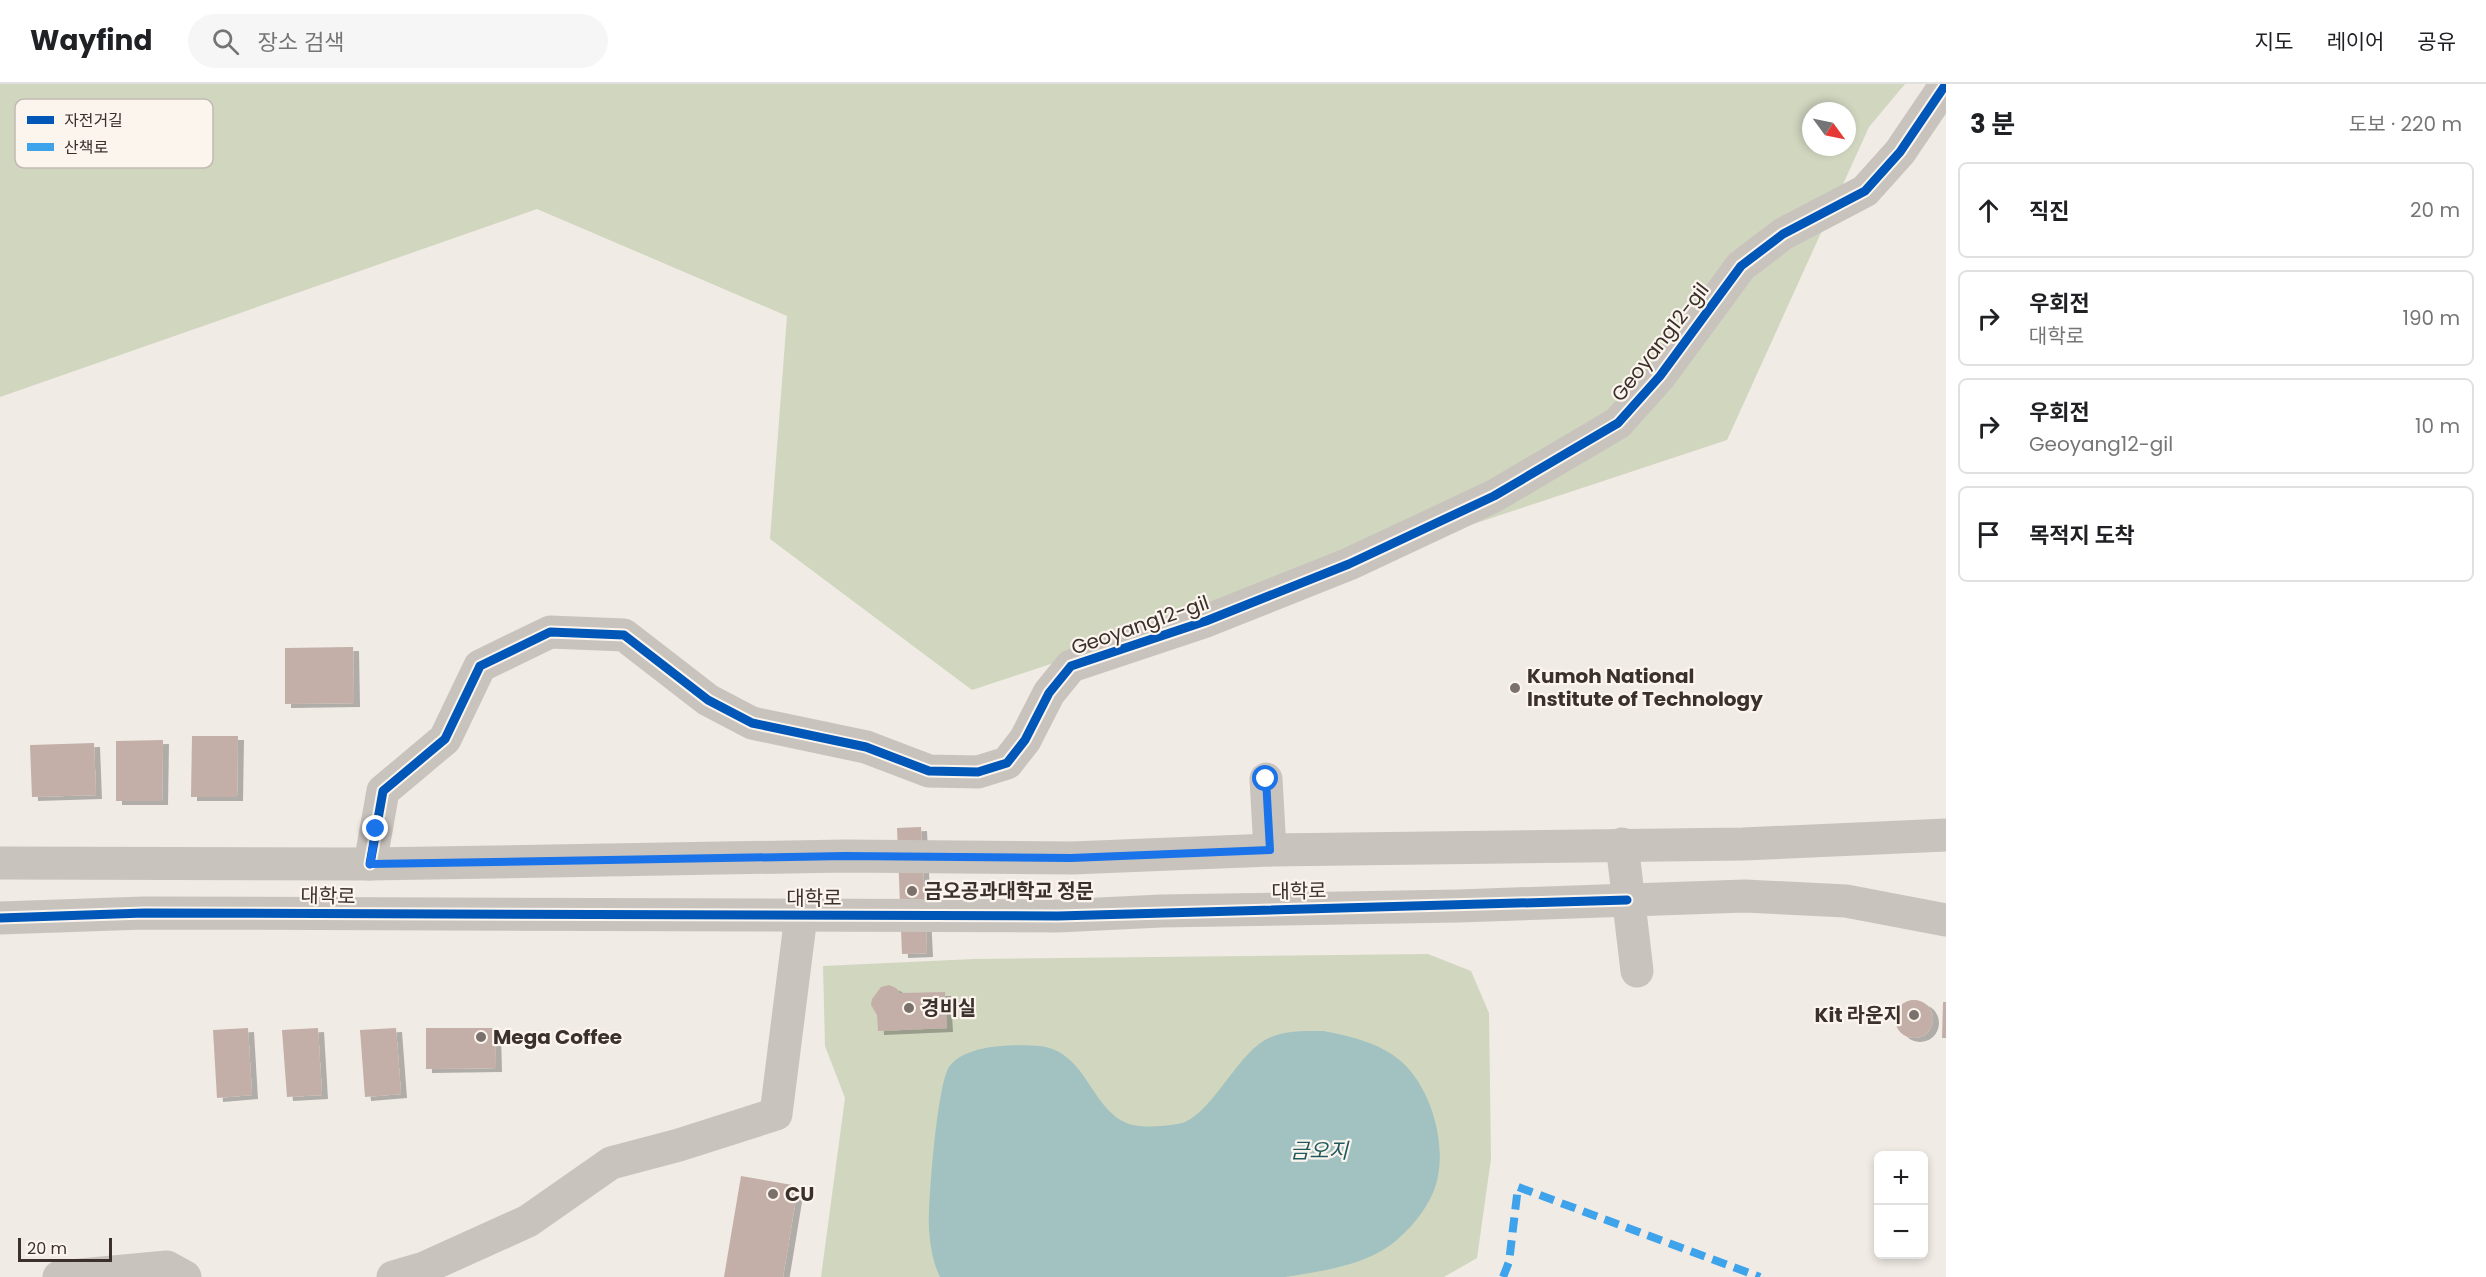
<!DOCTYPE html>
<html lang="ko">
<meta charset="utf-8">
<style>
:root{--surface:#fff;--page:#f6f6f6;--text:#202124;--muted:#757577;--line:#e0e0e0}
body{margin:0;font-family:Poppins,"Noto Sans KR",sans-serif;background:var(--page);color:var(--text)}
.controls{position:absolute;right:18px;bottom:18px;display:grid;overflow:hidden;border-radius:9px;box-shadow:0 3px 9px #0003}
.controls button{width:54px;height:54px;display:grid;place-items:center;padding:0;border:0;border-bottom:2px solid var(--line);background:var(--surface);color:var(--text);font:30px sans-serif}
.compass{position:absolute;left:1802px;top:18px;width:54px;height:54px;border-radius:50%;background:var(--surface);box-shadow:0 3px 9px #0003;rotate:123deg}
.scale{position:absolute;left:18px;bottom:15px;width:94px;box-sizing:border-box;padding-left:6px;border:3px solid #3b302b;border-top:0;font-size:16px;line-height:21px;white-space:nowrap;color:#3b302b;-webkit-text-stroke:4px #fbf5ee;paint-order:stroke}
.stop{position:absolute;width:18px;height:18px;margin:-14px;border:4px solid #1a73e8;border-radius:50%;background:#fff}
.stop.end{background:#1a73e8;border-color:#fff;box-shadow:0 2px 6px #0008}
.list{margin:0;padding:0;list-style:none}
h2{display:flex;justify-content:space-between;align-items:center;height:78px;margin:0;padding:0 24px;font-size:26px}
h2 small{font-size:20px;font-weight:400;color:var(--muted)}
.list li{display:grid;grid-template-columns:39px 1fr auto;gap:18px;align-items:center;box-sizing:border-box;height:96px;margin:0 12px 12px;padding:0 12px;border:2px solid var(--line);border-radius:9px}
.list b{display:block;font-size:22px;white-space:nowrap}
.list p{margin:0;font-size:20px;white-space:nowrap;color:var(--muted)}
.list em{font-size:20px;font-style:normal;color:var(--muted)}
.icon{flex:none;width:33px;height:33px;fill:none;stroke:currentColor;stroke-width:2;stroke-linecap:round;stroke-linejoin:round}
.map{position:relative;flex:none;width:1946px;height:1193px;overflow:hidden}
header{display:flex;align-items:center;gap:36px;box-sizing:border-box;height:84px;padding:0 30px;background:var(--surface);border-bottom:2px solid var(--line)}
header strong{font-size:28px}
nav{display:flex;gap:33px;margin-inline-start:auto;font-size:21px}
.search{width:420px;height:54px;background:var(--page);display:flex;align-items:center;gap:15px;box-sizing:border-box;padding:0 21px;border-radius:33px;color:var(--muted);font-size:22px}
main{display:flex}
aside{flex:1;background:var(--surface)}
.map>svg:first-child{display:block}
.green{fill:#d1d6bf;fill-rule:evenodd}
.water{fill:#a1c2c1}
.building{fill:#c3afa7;filter:url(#shadow)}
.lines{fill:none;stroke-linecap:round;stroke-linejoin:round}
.minor{stroke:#c9c3be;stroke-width:33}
.quiet{stroke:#3fa3eb;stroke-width:8;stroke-dasharray:15 8;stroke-linecap:butt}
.cycleway-casing{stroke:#fbf5ee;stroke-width:13}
.cycleway{stroke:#0057b8;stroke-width:9}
.route{stroke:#1a73e8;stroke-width:8}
.poi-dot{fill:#7a716c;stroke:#fbf5ee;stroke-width:2}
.labels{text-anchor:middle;stroke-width:4.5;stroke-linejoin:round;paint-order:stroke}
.street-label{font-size:20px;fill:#3b302b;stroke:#fbf5ee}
.poi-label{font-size:20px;font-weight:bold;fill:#3b302b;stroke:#fbf5ee;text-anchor:start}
.water-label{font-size:21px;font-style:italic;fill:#1f5a5e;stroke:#fbf5ee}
.key{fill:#fbf5ee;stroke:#c1bab4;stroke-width:1.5}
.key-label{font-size:16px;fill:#3b302b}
</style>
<header>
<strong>Wayfind</strong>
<div class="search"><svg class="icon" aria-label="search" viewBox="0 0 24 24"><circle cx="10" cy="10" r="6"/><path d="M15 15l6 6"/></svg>장소 검색</div>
<nav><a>지도</a><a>레이어</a><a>공유</a></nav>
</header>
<main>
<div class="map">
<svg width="1946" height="1193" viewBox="0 0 1946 1193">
<defs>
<filter id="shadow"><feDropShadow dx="6" dy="4" stdDeviation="0" flood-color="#0004"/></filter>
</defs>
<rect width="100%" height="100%" fill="#f0ebe5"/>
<!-- green -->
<g class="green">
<path d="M0,0h1905l-36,43 -142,313 -755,250 -202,-151 17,-223 -250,-107 -537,188zM1811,27h36v36h-36z"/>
<path d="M1428,870l43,17 18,42 2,146 -14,99 -33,19h-623l24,-179 -20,-52 -2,-80 151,-7z"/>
</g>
<!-- water -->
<path class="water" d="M1323,947c28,5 62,13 83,35 25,26 39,74 32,110 -4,23 -21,46 -38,61 -29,28 -77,34 -115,40h-345c-7,-14 -10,-32 -11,-48 -1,-26 8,-144 20,-162 16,-23 65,-23 90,-21 49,4 52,69 94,79 14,3 31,1 45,-1 31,-5 57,-67 87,-84 18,-10 38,-9 58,-9z"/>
<!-- building -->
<g class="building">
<path d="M353,563l1,56 -69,1v-56z"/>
<path d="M192,652h46l-1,61h-46z"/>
<path d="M163,656l-1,61h-46v-60z"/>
<path d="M94,659l2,52 -64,2 -2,-52z"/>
<path d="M921,743l6,126 -25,1 -5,-126z"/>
<path d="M889,901l7,3 4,5 45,-1 2,36 -69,3 -1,-16 -6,-10 1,-6 9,-12z"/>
<circle cx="1914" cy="935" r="19"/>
<path d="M1943,918h3v36h-4z"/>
<path d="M248,944l4,67 -35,3 -4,-68z"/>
<path d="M318,944l4,67 -35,2 -5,-67z"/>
<path d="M396,944l5,66 -36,3 -5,-67z"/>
<path d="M426,944h69l1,40 -70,1z"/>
<path d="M741,1092l57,10 -15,91h-59z"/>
</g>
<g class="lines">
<!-- minor -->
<g class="minor">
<path d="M1266,695l4,71"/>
<path d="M1622,760l15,127"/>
<path d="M0,779l370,1 475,-8 227,2 198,-8 473,-6 203,-9"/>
<path d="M370,780l13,-73 62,-52 35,-73 70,-34 74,3 84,65 44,23 114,24 63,24 49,1 29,-9 18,-23 24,-47 22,-27 135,-45 143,-57 145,-68 124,-73 42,-47 81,-110 42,-32 82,-43 35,-39 46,-68"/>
<path d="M0,834l144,-5 914,3 103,-5 297,-5 287,-10 101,5 100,19"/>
<path d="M59,1193l108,-10 18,10"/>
<path d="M393,1193l31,-9 104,-47 83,-58 68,-18 97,-31 25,-198"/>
</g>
<!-- quiet -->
<path class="quiet" d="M1503,1193l6,-15 9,-75 242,90"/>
<defs>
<g id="cycleway">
<path d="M370,780l13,-73 62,-52 35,-73 70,-34 74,3 84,65 44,23 114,24 63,24 49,1 29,-9 18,-23 24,-47 22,-27 135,-45 143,-57 145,-68 124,-73 42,-47 81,-110 42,-32 82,-43 35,-39 46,-68"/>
<path d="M0,834l144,-5 914,3 569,-16"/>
</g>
</defs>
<!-- cycleway casing -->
<use href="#cycleway" class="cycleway-casing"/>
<!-- cycleway -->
<use href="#cycleway" class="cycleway"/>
</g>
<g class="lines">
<!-- route -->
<path class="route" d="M376,745l-6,35 475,-8 226,2 199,-8 -4,-71"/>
</g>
<!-- markers -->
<g class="poi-dot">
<circle cx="1515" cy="604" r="6"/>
<circle cx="912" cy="807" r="6"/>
<circle cx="909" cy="924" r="6"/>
<circle cx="1914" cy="931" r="6"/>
<circle cx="481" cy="953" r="6"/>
<circle cx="773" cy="1110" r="6"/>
</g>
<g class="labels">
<!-- street labels -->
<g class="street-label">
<text transform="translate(1660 258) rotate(-52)" y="7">Geoyang12-gil</text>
<text transform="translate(1140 541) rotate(-19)" y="7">Geoyang12-gil</text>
<text transform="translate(1299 807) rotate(-1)" y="7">대학로</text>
<text transform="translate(328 812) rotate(1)" y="7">대학로</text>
<text x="814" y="821">대학로</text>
</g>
<!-- poi labels -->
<g class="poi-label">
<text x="1527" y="599">Kumoh National<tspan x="1527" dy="23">Institute of Technology</tspan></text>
<text x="924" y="814">금오공과대학교 정문</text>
<text x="921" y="931">경비실</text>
<text x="1902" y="938" text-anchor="end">Kit 라운지</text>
<text x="493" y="960">Mega Coffee</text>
<text x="785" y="1117">CU</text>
</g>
<!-- water labels -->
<g class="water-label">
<text x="1319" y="1074">금오지</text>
</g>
</g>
<!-- legend -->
<rect x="15" y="15" width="198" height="69" rx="9" class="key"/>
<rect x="27" y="32" width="27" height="8" fill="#0057b8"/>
<rect x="27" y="59" width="27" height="8" fill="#3fa3eb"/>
<g class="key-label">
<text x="64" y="42">자전거길</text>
<text x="64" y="69">산책로</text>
</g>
</svg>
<div class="controls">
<button>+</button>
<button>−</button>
</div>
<svg class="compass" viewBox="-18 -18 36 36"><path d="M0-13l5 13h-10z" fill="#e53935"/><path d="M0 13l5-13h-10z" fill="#757577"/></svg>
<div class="scale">20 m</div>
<div class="stop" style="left:1266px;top:695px"></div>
<div class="stop end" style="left:376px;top:745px"></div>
</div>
<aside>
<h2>3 분<small>도보 · 220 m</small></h2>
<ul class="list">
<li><svg class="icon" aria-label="ahead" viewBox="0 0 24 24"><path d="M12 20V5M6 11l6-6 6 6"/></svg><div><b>직진</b></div><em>20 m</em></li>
<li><svg class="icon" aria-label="right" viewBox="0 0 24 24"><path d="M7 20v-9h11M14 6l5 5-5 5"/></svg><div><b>우회전</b><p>대학로</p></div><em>190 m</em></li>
<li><svg class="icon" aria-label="right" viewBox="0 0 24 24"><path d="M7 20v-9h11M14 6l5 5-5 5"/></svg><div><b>우회전</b><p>Geoyang12-gil</p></div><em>10 m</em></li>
<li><svg class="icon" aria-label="arrive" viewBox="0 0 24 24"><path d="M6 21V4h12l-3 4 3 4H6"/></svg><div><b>목적지 도착</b></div></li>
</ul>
</aside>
</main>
